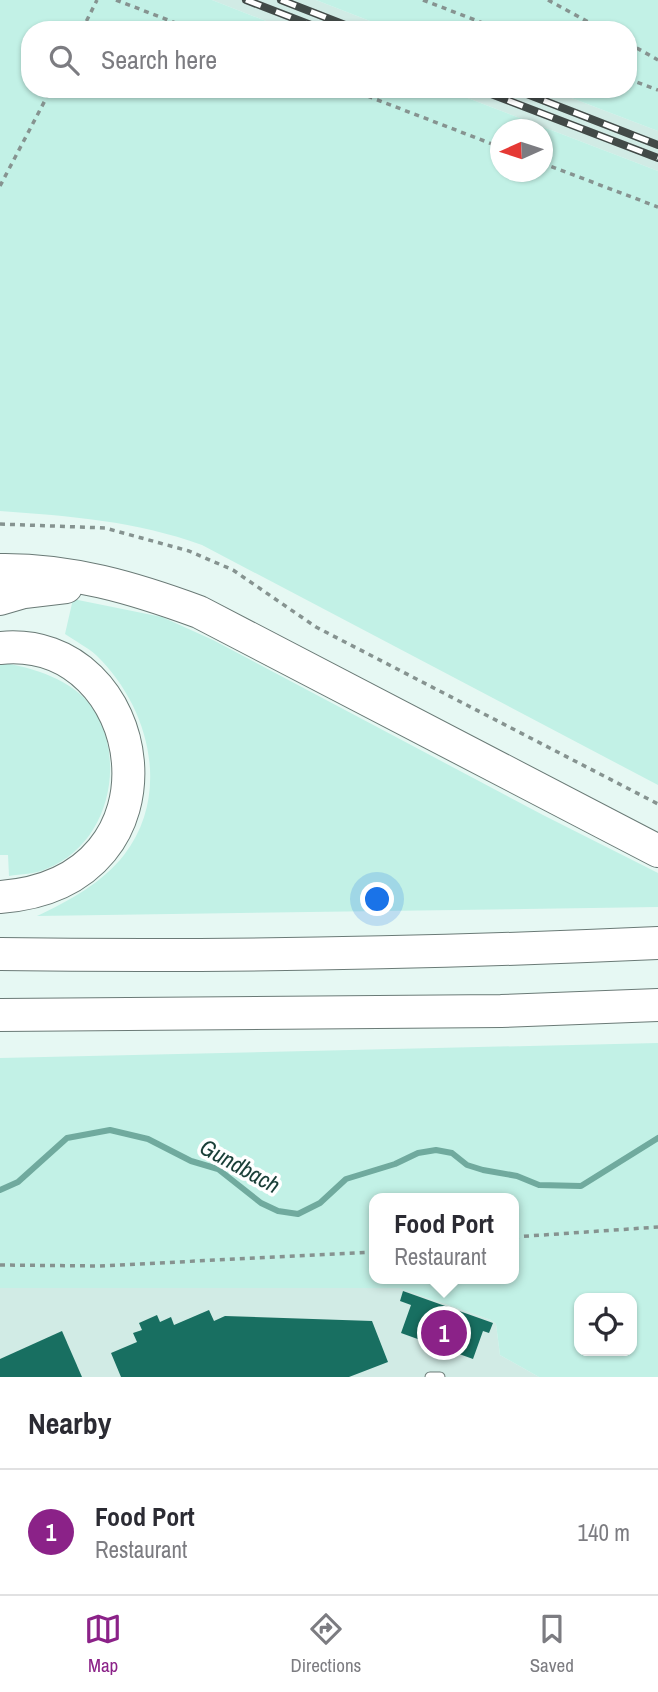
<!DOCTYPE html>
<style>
:root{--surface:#fff;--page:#f7f7f7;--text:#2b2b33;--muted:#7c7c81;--line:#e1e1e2;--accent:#8b2288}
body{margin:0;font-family:"Archivo Narrow",sans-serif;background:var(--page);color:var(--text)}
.controls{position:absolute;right:21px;bottom:21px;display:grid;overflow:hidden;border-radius:14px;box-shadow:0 2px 5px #0004}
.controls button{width:63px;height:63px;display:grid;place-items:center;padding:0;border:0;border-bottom:2px solid var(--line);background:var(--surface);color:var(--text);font:35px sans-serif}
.compass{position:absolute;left:490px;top:119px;width:63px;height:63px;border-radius:50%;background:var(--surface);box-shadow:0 2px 5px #0004;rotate:267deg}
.you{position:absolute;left:378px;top:900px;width:24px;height:24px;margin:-18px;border:5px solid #fff;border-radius:50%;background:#1a73e8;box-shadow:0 0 0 10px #1a73e833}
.badge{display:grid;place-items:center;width:46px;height:46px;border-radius:50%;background:var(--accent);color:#fff;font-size:23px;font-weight:700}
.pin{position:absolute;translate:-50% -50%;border:4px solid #fff;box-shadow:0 2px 7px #0006}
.popup{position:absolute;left:369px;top:1193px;width:150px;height:91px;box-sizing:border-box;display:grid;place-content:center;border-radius:14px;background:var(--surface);filter:drop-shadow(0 2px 5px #0005);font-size:23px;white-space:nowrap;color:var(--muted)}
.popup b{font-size:26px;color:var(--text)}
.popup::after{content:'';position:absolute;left:50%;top:100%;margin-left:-14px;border:14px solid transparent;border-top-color:var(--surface)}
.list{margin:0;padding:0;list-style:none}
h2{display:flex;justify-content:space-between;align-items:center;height:91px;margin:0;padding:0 28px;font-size:30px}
h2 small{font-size:23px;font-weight:400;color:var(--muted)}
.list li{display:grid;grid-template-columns:46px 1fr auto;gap:21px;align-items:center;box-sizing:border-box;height:126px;padding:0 28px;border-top:2px solid var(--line)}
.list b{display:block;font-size:26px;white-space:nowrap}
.list p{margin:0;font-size:23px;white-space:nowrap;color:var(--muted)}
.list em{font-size:23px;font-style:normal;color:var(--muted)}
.icon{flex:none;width:38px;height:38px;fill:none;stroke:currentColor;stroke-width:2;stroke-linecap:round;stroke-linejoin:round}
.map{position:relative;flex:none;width:658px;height:1377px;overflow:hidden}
.search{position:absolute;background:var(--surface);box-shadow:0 2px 5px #0004;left:21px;right:21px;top:21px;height:77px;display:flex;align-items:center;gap:18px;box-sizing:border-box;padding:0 24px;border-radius:28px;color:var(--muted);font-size:26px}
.sheet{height:217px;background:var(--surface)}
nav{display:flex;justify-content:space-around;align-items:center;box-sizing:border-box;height:98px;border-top:2px solid var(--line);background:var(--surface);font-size:19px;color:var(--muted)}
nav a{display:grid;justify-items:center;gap:4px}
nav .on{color:var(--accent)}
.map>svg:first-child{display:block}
.built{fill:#d1ebe5}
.green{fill:#c2f1e6;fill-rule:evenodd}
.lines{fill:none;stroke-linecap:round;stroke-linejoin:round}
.stream{stroke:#70aa9e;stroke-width:6}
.building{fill:#186f61}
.lane-casing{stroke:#6a7a76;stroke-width:11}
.highway-casing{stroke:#6a7a76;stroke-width:34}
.path{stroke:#869390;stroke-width:3.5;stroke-dasharray:5 5;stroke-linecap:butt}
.lane{stroke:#fff;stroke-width:9}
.highway{stroke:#fff;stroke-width:32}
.rail-casing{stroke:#424a48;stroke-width:8}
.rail{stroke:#fff;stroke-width:5;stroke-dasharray:16;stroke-linecap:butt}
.labels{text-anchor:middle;stroke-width:7;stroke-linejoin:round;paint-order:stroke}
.water-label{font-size:23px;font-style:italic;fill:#193e37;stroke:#fff}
</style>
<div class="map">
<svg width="658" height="1377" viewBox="0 0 658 1377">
<rect width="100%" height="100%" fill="#e6f8f3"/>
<!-- built -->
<g class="built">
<path d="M212,0h104l77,30h-104z"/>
<path d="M444,89h104l110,42v40z"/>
<path d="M0,1288h400l91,32 5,4 4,31 39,22h-539z"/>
</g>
<!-- green -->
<g class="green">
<path d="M0,0h212l77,30h-259v59h414l214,82v614l-456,-240c-66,-24 -132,-29 -202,-34zM500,130h42v42h-42z"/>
<path d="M316,0h342v131l-110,-42h80v-59h-235z"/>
<path d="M73,599l89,18 51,23 330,175 115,58v34l-621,9c32,-15 65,-33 87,-61 48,-62 25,-149 -28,-200 -9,-8 -21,-14 -31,-21z"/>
<path d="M6,663c34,7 73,19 91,52 29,54 9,131 -51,154 -11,5 -25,5 -37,7l-1,-21h-8v-190z"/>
<path d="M658,1043v334h-119l-39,-22 -4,-31 -5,-4 -92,-32h-399v-230zM514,1198v81h-140v-81zM632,1298v53h-53v-53z"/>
</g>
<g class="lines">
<!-- stream -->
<path class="stream" d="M0,1190l18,-8 49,-44 43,-8 38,9 43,22 27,8 43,34 17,8 20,3 22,-11 26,-24 49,-15 23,-11 18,-3 16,3 15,12 16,5 34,6 22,9 42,1 77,-48"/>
</g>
<!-- building -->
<g class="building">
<path d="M403,1291l90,32 -4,10 -6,-2 -10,28 -72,-26 10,-28 -11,-4z"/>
<path d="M209,1310l5,11 11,-5 147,5 16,41 -39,15h-228l-10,-24 26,-11 -4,-9 9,-3 -3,-7 18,-8 3,7 11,-5 3,8z"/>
<path d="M62,1331l20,46h-82v-18z"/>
</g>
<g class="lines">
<defs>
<path id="lane" d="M430,1377h10"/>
<g id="highway">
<path d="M0,570c70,-1 134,18 199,42l459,239"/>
<path d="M0,599l24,-7 42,-5"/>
<path d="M0,648c149,-15 192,235 0,249"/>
<path d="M0,954c219,3 439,-1 658,-11"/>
<path d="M0,1015l501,-4 157,-6"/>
</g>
</defs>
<!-- lane casing -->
<use href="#lane" class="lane-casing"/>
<!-- highway casing -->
<use href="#highway" class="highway-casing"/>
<!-- path -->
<g class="path">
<path d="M116,0l78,30"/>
<path d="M423,0l78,30"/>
<path d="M548,0l55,30"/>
<path d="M82,30l15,-30"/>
<path d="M628,43l30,17"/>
<path d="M628,79l30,11"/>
<path d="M349,89l151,58"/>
<path d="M542,163l116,44"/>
<path d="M0,186l51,-97"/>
<path d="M0,524l105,4 84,23 44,19 83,57 342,177"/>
<path d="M514,1237l144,-10"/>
<path d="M0,1265l99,1 275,-14"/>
</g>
<!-- lane -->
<use href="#lane" class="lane"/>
<!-- highway -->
<use href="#highway" class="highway"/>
<defs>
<g id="rail">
<path d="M246,0l78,30"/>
<path d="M281,0l77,30"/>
<path d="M478,89l180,69"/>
<path d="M514,89l144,56"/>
</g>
</defs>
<!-- rail casing -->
<use href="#rail" class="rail-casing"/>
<!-- rail -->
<use href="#rail" class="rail"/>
</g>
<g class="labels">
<!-- water labels -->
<g class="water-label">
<text transform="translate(240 1166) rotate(29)" y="8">Gundbach</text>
</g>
</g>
</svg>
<div class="controls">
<button><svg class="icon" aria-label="locate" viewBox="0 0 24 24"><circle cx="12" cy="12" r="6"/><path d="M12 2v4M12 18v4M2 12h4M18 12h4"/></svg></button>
</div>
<svg class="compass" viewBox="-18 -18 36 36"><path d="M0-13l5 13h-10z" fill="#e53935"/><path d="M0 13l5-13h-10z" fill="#7c7c81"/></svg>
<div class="you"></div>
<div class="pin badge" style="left:444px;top:1333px">1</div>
<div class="popup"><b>Food Port</b>Restaurant</div>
<div class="search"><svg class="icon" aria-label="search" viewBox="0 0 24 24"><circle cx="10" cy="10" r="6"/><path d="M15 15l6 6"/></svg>Search here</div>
</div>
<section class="sheet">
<h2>Nearby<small></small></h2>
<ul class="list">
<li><span class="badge">1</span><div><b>Food Port</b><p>Restaurant</p></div><em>140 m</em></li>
</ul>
</section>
<nav>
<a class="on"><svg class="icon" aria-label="map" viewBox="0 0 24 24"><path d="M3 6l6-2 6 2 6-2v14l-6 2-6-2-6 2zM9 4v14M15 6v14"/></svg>Map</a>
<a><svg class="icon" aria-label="directions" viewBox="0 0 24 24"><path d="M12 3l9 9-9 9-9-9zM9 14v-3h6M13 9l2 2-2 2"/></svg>Directions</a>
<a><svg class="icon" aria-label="saved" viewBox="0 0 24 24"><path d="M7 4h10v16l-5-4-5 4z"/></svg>Saved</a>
</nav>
